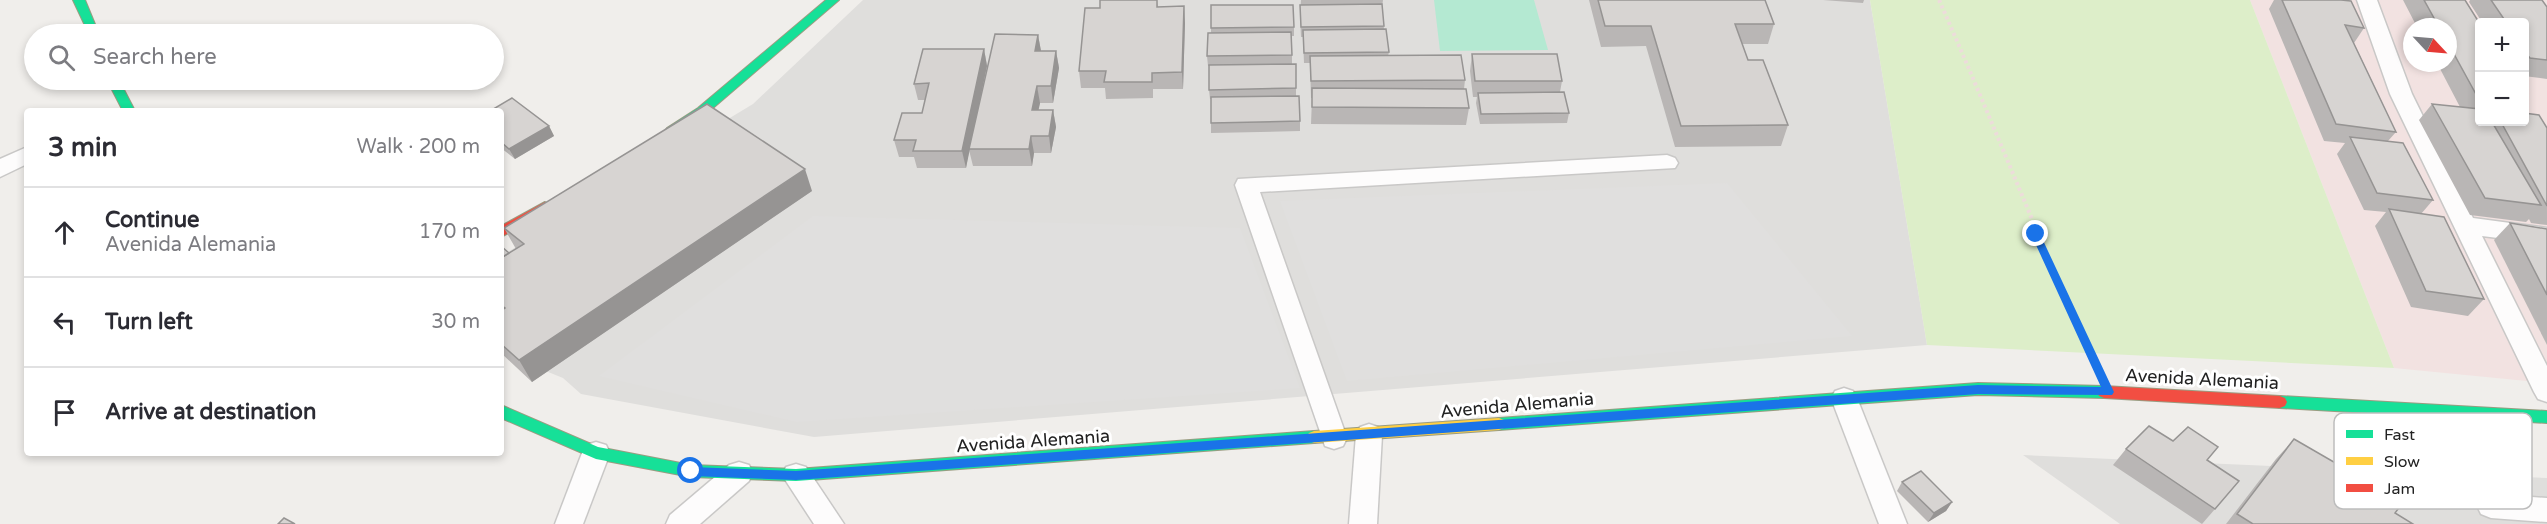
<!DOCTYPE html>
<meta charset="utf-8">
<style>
:root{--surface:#fff;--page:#f7f7f7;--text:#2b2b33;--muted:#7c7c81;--line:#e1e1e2}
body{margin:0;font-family:"Varela Round",sans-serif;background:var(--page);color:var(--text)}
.controls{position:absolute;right:18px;top:18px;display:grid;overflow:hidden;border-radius:6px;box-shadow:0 3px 9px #0003}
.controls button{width:54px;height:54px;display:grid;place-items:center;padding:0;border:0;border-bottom:2px solid var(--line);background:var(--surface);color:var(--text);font:30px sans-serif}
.compass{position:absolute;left:2403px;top:18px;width:54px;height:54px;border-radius:50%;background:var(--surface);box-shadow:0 3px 9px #0003;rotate:116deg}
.stop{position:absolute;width:18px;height:18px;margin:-14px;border:4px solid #1a73e8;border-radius:50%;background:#fff}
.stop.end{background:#1a73e8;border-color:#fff;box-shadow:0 2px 6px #0008}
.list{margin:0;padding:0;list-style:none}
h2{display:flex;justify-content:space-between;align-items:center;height:78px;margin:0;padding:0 24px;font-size:26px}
h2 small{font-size:20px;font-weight:400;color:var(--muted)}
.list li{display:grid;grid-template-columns:39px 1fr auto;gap:18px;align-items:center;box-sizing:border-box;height:90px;padding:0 24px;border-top:2px solid var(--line)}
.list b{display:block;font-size:22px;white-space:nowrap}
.list p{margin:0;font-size:20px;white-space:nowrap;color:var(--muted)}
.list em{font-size:20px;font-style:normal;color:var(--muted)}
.icon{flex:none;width:33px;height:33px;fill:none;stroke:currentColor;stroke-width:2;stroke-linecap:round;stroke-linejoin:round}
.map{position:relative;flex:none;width:2547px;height:524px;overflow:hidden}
.search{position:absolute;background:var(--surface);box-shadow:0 3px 9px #0003;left:24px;top:24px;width:480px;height:66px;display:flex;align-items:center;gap:15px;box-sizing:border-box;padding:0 21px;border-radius:33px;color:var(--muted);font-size:22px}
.panel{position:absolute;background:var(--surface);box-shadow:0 3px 9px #0003;left:24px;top:108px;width:480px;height:348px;border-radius:6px}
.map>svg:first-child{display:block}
.residential{fill:#dfdedc}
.commercial{fill:#f2e2e1;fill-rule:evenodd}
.grass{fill:#ddeec9}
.pitch{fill:#b4e9d2}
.parking{fill:#e0dfde}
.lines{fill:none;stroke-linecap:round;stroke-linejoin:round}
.lane-casing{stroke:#c9c8c7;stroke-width:3}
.fast-casing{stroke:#9a9c81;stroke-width:2}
.slow-casing{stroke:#9a9c81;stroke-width:2}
.jam-casing{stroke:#9a9c81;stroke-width:2}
.path{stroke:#eddcdb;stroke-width:4;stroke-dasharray:3 3;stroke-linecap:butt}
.lane{fill:#fdfcfc;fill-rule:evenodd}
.fast{fill:#16e098;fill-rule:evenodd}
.slow{fill:#ffcf43;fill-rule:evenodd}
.jam{fill:#f24e42;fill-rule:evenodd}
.wall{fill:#b9b6b5}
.shaded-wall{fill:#969493}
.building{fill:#d7d4d2;stroke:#969493;stroke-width:1.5}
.route{fill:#1a73e8}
.labels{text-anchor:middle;stroke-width:6;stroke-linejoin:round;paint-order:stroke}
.street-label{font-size:18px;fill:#222;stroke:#fff}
.key{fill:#fff;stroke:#bdbdbd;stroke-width:1.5}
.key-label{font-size:16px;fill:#222}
</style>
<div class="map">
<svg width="2547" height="524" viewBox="0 0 2547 524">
<rect width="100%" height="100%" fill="#f0eeeb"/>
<!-- residential -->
<g class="residential">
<path d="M863,0h1007l57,345 -1113,92 -233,-43 -18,-16 -62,-25v-97l252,-152z"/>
<path d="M2023,455l524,23v46h-427z"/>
</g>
<!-- commercial -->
<path class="commercial" d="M2250,0h297v383l-153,-15zM2480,22h44v100h-44zM2412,27h36v36h-36z"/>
<!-- grass -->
<path class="grass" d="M1870,0h380l144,368 -467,-23z"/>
<!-- pitch -->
<path class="pitch" d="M1434,0h100l14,50 -108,1z"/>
<!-- parking -->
<g class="parking">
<path d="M1727,183l125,153 -505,45 -67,-180z"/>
<path d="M813,216l427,12 60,160 -504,34 -197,-46z"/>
</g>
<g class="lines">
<defs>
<g id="lane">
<path d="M2357,0h20l35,94 61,124 74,10v16l-65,-8 65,130v36l-9,-3 -4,-7 -144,-298z"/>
<path d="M27,147v17l-27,13v-18z"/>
<path d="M1667,155l8,3 3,5 -3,5 -415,24 87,246 -4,8 -9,3 -9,-3 -90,-261 3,-6z"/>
<path d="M1844,388l9,3 4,7 50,126h-28l-48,-126 4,-7z"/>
<path d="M1369,424l9,3 4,8 -5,89h-28l7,-89 4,-8z"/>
<path d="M596,442l10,3 4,8 -27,71h-28l27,-71 4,-8z"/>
<path d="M739,462l10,3 4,8 -4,8 -49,43h-34l4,-9 59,-50z"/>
<path d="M796,464l10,3 38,57h-30l-32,-49 4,-8z"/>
<path d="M2491,494l56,4v24l-56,-4 -10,-4 -4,-8 4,-8z"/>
</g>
<g id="fast">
<path d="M73,0h12l14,34h-10z"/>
<path d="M826,0h13l-133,114 -31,20h-8l-2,-3 2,-3 31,-20z"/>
<path d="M107,80h12l16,31h-12z"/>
<path d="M1978,383l126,3 5,2 2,4 -2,4 -5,2 -126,-3 -479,35 -5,-2 -2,-4 2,-4 5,-2z"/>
<path d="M2280,396l267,15v12l-267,-15 -5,-2 -2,-4 2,-4z"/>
<path d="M501,405l97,42 93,18 105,4 518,-38 5,2 3,4 -3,4 -5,2 -518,38 -105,-4 -95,-18 -95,-41z"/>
</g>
<path id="slow" d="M1499,418l5,2 2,4 -2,4 -5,2 -185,13 -5,-2 -3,-4 3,-4 5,-2z"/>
<g id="jam">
<path d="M545,202l7,5 -2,3 -49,27v-11z"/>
<path d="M2104,386l176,10 5,2 2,4 -2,4 -5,2 -176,-10 -5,-2 -2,-4 2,-4z"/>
</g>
</defs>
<!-- lane casing -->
<use href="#lane" class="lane-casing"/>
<!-- fast casing -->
<use href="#fast" class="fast-casing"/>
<!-- slow casing -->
<use href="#slow" class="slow-casing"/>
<!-- jam casing -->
<use href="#jam" class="jam-casing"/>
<!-- path -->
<path class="path" d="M1939,0c52,117 98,236 151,352"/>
<!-- lane -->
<use href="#lane" class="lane"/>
<!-- fast -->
<use href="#fast" class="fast"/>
<!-- slow -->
<use href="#slow" class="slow"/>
<!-- jam -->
<use href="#jam" class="jam"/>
</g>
<!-- wall -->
<g class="wall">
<path d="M1157,0l1,7 26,-1 1,17 -2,66h-30v9l-47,1 -1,-11h-24l-2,-17 21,-63z"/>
<path d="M1301,0h82l-1,7 2,22 5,23 -1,4 77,24 -1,9 5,19 -3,17 -155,-1 1,-26h-1l-1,-35h-6l-1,-26h-2l-1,-22z"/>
<path d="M1589,0h176l9,24 -6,20h-26l6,16 40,65 -7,21 -106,1 -29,-101 -45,1z"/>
<path d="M1823,0h41l-1,3z"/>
<path d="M2274,0h67l23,28 -10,15 42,89 -8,9 45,59 -12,14 63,85 -16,17 -57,-9 -36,-81 11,-14 -22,-2 -27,-56 8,-11 -21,-2 -55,-132z"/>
<path d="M2403,0h62l15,24v98h44l23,6v97l-16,-2 -2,-4 -3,3 -56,-7 -51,-95 13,-16 28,3 -23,-44h11v-36h-31z"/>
<path d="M2470,0h72l5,7v72l-23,-3v-54h-42l-13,-20z"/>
<path d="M1211,5l83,22v9h-2v28l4,24v8l4,25v10l-89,2v-34h-1l-1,-9v-24h-1l-1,-10 4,-23z"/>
<path d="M1038,35l3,16h15l3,17 -6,35h-13l-2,7h15l3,17 -5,26h-17l-2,13h-59l-4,-16 -3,18h-49l-3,-11h-15l-5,-17 28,-27 3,-13h-7l-4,-16 70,-35 3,17 -13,60z"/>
<path d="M1472,54l90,27 -2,11 9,21 -2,10 -87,1 -4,-21 1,-6h-4l-3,-26z"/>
<path d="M501,111l48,15 5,10 -39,23 -14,-11z"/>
<path d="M812,191l-280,191 -31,-29v-107l8,7 7,-4 -12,-21z"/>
<path d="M2510,223l37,6v116l-53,-105z"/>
<path d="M2294,439l54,31 21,-21 26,64 18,11h-187l50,-65z"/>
<path d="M2173,441l34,19 8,49 -13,15 -89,-59 13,-16z"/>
<path d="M1902,482l50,20 -6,9 -18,11 -31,-31z"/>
</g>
<!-- shaded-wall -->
<g class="shaded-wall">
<path d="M1184,6l1,17 -2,66 -1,-17z"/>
<path d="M1038,35l3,16h-6z"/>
<path d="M984,49l3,17 -21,102 -4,-17z"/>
<path d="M1056,51l3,17 -6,35 -2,-17z"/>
<path d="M1037,86l3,17 -5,24 -3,-17z"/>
<path d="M1053,110l3,17 -5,26 -2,-17z"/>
<path d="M549,126l5,10 -39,23 -6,-10z"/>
<path d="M1031,136l3,17 -2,13 -3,-17z"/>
<path d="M805,169l7,22 -280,191 -13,-22z"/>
<path d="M1952,502l-6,9 -18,11 6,-9z"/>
</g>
<!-- building -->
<g class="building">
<path d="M1100,0h57v7l27,-1 -2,66 -30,1v9h-48l2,-11h-27l6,-63h15z"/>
<path d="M1598,0h167l9,24h-39l13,36h15l25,65 -107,1 -30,-100h-46z"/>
<path d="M2282,0h59l10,1 13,27 -19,-3 51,107 -60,-8z"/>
<path d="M2424,0h41l15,24v72h-3l-29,-53v-16h-9z"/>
<path d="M2491,0h51l5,7v53l-17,-2 -6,-7v-29h-18z"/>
<path d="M1382,4l2,22 -83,1 -1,-22z"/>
<path d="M1211,5h82l1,22 -83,1z"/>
<path d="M1386,29l3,23 -85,1 -1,-23z"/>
<path d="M1291,32l1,23 -85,1 1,-23z"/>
<path d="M995,34l43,1 -3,16h21l-5,35h-14l-5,24h21l-4,26h-18l-2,13h-60z"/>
<path d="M923,49h61l-22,102h-49l3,-11h-22l8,-27h20l7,-30 -15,1z"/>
<path d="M1472,54h85l5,27h-87z"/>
<path d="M1461,55l4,25 -154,1 -1,-25z"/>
<path d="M1296,64v24l-87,2v-25z"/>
<path d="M1312,88l154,1 3,19 -157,-1z"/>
<path d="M1564,92l5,21 -88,1 -3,-21z"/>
<path d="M1299,96l1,25 -89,2v-26z"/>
<path d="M512,98l37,28 -40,23 -8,-7v-31h-11z"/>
<path d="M707,104l98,65 -286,191 -18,-16v-33l4,-3 -4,-3v-47l23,-14 -20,-16z"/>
<path d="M2432,104l48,5v13h12l49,83 -56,-7z"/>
<path d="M2524,113l15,2 8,13v78l-46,-84h23z"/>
<path d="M2350,137l53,6 30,57 -56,-7z"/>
<path d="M2389,209l55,8 40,82 -58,-8z"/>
<path d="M2510,223l37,6v66z"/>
<path d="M501,246l8,7 -8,5z"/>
<path d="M2149,426l24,15 15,-14 30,20 -11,13 32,21 -24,28 -89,-60z"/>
<path d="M2294,439l57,33 18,-23 51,31 -25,33 18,11h-160l-16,-10z"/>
<path d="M1921,471l31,31 -18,11 -32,-31z"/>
<path d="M284,518l11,6h-17z"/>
</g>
<!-- route -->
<path class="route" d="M2036,231l4,3 74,158 -2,3 -134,-1 -1182,86 -105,-4 -6,-5 6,-4 105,4 1182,-86 123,2 -70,-153z"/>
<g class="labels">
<!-- street labels -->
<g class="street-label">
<text transform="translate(2202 379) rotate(3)" y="6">Avenida Alemania</text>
<text transform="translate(1517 405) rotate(-5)" y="6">Avenida Alemania</text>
<text transform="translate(1033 441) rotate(-4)" y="6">Avenida Alemania</text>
</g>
</g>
<!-- legend -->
<rect x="2334" y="413" width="198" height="96" rx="9" class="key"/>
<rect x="2346" y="430" width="27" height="8" fill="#16e098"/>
<rect x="2346" y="457" width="27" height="8" fill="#ffcf43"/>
<rect x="2346" y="484" width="27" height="8" fill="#f24e42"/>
<g class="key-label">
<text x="2384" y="440">Fast</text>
<text x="2384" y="467">Slow</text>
<text x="2384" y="494">Jam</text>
</g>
</svg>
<div class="controls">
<button>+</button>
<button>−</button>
</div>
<svg class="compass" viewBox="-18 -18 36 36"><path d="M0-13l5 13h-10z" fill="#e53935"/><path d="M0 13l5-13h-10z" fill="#7c7c81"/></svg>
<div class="stop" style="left:691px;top:471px"></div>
<div class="stop end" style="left:2036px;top:234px"></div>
<div class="search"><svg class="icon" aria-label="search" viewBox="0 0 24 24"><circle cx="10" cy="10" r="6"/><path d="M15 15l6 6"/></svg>Search here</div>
<section class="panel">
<h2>3 min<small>Walk · 200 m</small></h2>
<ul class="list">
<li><svg class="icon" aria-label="ahead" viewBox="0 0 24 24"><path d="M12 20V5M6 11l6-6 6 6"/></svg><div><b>Continue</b><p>Avenida Alemania</p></div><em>170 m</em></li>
<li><svg class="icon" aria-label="left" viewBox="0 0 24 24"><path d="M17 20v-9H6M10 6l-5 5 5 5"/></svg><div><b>Turn left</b></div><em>30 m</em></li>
<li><svg class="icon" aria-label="arrive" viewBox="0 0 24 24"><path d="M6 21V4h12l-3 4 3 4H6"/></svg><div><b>Arrive at destination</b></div></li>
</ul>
</section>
</div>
